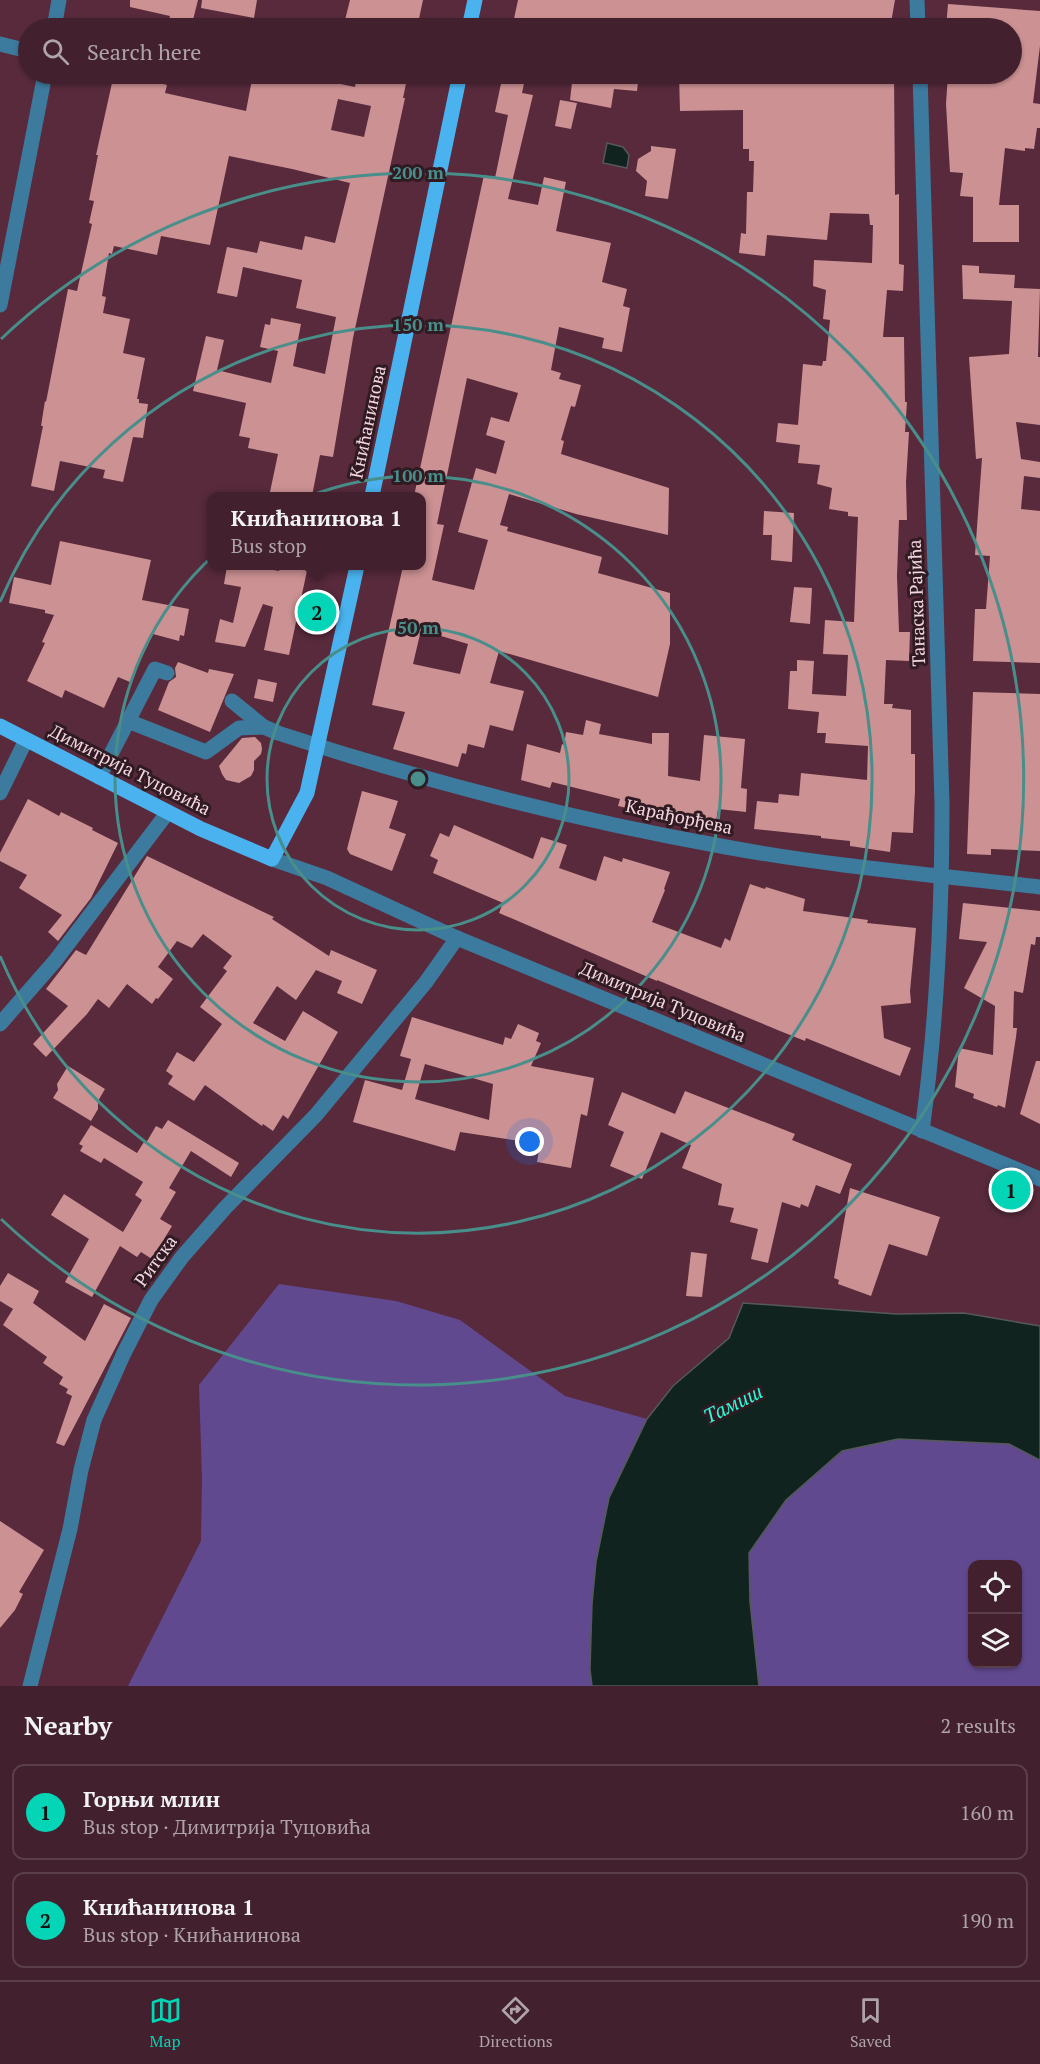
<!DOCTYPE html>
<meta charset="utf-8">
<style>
:root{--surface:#42202d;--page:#492835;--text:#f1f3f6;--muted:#aea3aa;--line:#5a3e49;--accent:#03d5b6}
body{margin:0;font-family:"PT Serif",serif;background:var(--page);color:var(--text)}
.controls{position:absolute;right:18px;bottom:18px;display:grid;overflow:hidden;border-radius:12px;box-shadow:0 2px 4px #0004}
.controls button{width:54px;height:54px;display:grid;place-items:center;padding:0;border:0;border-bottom:2px solid var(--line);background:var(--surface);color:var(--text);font:30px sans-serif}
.you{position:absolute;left:530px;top:1142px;width:21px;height:21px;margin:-15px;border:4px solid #fff;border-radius:50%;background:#1a73e8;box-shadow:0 0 0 9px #1a73e833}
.badge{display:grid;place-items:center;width:39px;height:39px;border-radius:50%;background:var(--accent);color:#111;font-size:20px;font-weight:700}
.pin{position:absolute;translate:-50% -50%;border:3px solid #fff;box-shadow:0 2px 6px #0006}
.popup{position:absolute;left:207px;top:492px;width:219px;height:78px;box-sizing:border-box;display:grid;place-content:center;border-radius:12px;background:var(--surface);filter:drop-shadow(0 2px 4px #0005);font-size:20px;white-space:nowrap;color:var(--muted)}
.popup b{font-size:22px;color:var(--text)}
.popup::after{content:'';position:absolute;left:50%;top:100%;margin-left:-12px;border:12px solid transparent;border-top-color:var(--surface)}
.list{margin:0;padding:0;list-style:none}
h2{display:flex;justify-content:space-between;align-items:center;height:78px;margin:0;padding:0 24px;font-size:26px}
h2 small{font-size:20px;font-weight:400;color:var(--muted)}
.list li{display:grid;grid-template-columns:39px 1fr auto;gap:18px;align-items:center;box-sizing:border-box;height:96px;margin:0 12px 12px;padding:0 12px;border:2px solid var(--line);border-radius:12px}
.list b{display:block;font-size:22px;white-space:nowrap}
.list p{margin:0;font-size:20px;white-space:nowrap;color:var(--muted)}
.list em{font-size:20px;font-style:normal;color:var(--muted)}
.icon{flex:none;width:33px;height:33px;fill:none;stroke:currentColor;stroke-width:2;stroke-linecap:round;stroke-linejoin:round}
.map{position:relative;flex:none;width:1040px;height:1686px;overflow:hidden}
.search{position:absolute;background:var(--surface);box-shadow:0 2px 4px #0004;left:18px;right:18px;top:18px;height:66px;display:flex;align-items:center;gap:15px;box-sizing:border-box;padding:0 21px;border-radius:33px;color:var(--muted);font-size:22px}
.sheet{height:294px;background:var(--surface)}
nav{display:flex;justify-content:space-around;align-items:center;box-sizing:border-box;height:84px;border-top:2px solid var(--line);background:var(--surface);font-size:16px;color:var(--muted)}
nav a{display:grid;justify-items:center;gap:3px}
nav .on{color:var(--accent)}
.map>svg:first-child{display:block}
.green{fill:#614990;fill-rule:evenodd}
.water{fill:#10231e;stroke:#555958;stroke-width:1.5}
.building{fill:#cc9193;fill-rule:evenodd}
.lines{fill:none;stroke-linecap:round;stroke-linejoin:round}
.minor{stroke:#3c7a9e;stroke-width:15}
.major{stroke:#4ab3ef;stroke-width:15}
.ring{fill:none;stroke:#488e8a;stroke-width:3}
.labels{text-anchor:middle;stroke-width:6;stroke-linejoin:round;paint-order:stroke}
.street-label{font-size:18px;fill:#f5d7e0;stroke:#301b23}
.water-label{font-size:20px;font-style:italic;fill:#29feda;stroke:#301b23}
.centre{fill:#488e8a;stroke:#301b23;stroke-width:3}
.ring-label{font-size:18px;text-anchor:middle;font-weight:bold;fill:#488e8a;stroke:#301b23;stroke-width:6;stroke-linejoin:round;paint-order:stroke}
</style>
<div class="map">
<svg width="1040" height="1686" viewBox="0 0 1040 1686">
<rect width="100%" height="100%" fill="#582a3c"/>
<!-- green -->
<g class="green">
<path d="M279,1284l117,17 64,19 105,76 82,23 -38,79 -13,63 -4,43 -2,65 2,17h-464l73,-145 1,-63 -3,-93z"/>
<path d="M897,1439l112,5 31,16v226h-281l-9,-84 -1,-49 37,-53 57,-49zM972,1564h46v100h-46z"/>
</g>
<!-- water -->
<g class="water">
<path d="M607,143l16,4 6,8 -2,13 -24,-5z"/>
<path d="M743,1303l153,11 68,-1 76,13v134l-31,-16 -111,-5 -56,12 -56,49 -37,53 1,49 9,84h-167l-2,-17 2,-65 4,-42 13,-64 38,-79 26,-33 56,-48z"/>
</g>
<!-- building -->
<g class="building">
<path d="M130,0h68l-7,28h-24l3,-12 -40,-9z"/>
<path d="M202,0h55l-3,18 -53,-10z"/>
<path d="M350,0h73l-6,28h-74z"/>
<path d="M518,0h377l-5,28h-100l1,-2 -35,-3v5h-43v-2l-93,-5 -1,7h-107z"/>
<path d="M948,4l92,7v35l-7,57 7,1v24h-3l-3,21 -9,-1v3l-20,-3 -6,57h20v37h-46v-45l-13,-1 3,-23 -13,-1 -4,-68 2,-30h63v-46h-65z"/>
<path d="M114,74l14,3 1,-3h33l-2,9 7,2 -2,8 81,18 7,-37h26l14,2v-2l62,13 2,-13h51l-5,24h2l-52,240 -20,119 -13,-2 -8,41h-20l-22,-4 8,-38 -30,-6 2,-10 -11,-2 7,-33 -53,-12 13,-55 18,4 -7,30 54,13 7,-32 -18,-4 5,-23 5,1 1,-7 30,6 -8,42 32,8 11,-57 -40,-9 6,-28 -59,-13 -6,30 -20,-4 10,-46 30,6 3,-12 42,9 3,-14 30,7 15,-60 -58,-14 -63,-13 -19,89 -49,-9 -4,19 -43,-9 -2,8 -3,-1 -7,43 4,1 -3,16 27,6 -7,34 22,5 -8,41h2v4l9,1 -5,34 -10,-1 -10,45 -20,-4 2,-8 -45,-9 -6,30 -23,-5 12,-60h-2l4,-25 1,1 22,-113 9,2 15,-67 -3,-1 5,-22 -5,-1 9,-45h-2zM338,99l33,7 -7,31 -33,-7z"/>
<path d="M503,74h23l-4,19 11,2 -25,104 30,6 6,-28 22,5 -10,49 55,12 -9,39 25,7 -4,17 7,2 -8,44 -20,-4 2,-10 -45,-11 -8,43 10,3 -2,6 22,6 -6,22 -4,-1 -10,34 3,1 -3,13 108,34 -1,47 -92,-21 -67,-20 -9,31 8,2 -1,4 95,26 -4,16 72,20v51l-12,53 -159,-46 -9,32 34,8 -11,40 -23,-6 -6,23 -16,-4 -2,10 -4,-1 -4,14 -65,-18 12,-37 -33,-7 31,-139h19v-70h-8l70,-321 11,3 13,-63 -13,-3zM467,378l51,15 -9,29 -18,-5 -5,18 19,6 -9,33 -20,-6 -18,64 30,8 -14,50 -42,-10 12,-55 -7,-1zM421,630l47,14 -8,30 -47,-10z"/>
<path d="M573,74h66l-2,17 -23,-2 -3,19 -41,-8z"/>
<path d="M679,74h215l1,121 4,-1v70l5,1 -1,26 -16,-1 -4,47h21l1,65h2l-2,30h4l-3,50 1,38h-8l-2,56 2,56h11l-1,29 -23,-1 -2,44h9l-1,4 19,2v44h4v37l-2,42 -21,-1 -2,20 -40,-6v-5l-29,-3v-2l-67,-7 3,-28 21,2 1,-9 20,2 2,-23 66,7 1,-34 -43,-3 1,-10h-9l2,-21 -31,-3 2,-38h7v-11l17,1 -2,33 34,2 2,-41 -25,-1 2,-34 29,2 4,-105 -10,-1v-4l-19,-3 3,-21 -15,-4 3,-19 -22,-2 2,-18 -24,-3 2,-19 20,2 5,-61 19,2 1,-5h3l4,-41 -7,-1 3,-29 -13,-4 1,-26 58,3 1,-38h-3l-1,-11 -39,-1 -3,27 -60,-5 -2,21 -26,-3 2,-20 5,1 1,-42h6l1,-31h-5v-12h-6v-39l-63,1z"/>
<path d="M560,100l17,3 -6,26 -16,-3z"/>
<path d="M651,146l25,3 -8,50 -23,-3 2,-15 -11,-10 2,-12 13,-8z"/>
<path d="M962,265l17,1v7l36,2 -1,13 26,1 -2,68h2v68l-24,-3 5,37 19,3v16l-16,-2 -3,33 19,2v152l-67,-2 2,-52h11l4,-53 -15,-1 7,-97 -6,1 -7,-102 40,-3 3,-53 -49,-2z"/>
<path d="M764,511l30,2 -2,49 -21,-2 1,-25h-9z"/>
<path d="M60,541l91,19 -9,40 47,9 -5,27 -4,-1 -1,6 -26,-7 -23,48 -12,-5 -14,31 -39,-18 -3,8 -35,-17 18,-38 -3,-1 12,-27 -9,-2v-3l-36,-7 5,-26 37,8z"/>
<path d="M227,566h26l26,5 1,-5h28l-19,89 -25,-5 9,-43 -10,-3 -18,43 -30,-5 5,-23 13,4 8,-36 -17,-3z"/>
<path d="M794,587l18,1 -2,36 -20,-2z"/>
<path d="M178,662l30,11 1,-4 25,5 -24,58 -52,-22 11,-28 7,-5 -1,-9z"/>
<path d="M258,679l19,4 -4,19 -19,-4z"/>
<path d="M973,692l67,2v157l-49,-2v6l-24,-1z"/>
<path d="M586,720l15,4 -2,10 53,10v-11h17l-1,43 32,5 4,-46 41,4 -4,49 6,1 -1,23 -28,-3 -2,13 -23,-2 -1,2 -74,-16 2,-7 -68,-17 -2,6 -29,-8 6,-36 33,9 2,-9 2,1 2,-13 17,3z"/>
<path d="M255,737l6,6 1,6 -1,5 -7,7v9l-3,6 -12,7 -13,-3 -4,-6 -3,-8 23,-28z"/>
<path d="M362,791l36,10 -9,27 17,6 -14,37 -42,-17 -3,-5z"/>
<path d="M28,799l31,17 2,-4 32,16 -1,2 26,13 -27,55 -33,43 -10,-9 14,-17 -43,-27 8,-13 -27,-14v-8z"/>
<path d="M454,825l79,34 8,-22 26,8 -8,23 37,13 8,-25 18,6 1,-4 47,14 -6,17 1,1 -13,32 69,26 4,-10 5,3 20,-57 15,5 1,-2 39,12 -2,12 65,9 -1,3 49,5 -6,63 1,12 -30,3 3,32 27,10 -11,28 -94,-38 -1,3 -25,-10 -123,-51v1l-158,-68 4,-10 -70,-30 5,-13 -8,-4 10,-23 9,4z"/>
<path d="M147,856l127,61 -2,2 57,37 2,-6 46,20 -15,34 -25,-11 5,-12 -26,-11 -20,30 -19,-14 -24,37 32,18 18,-30 35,21 -50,87 -5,-4 -10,16 -10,-7 -1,2 -57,-41 -11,16 -26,-17 5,-8 -7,-5 11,-19 17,10 28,-38 -22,-17 27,-36 -4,-3 9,-12 -29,-22 -11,14 -15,-7 -19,26 15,12 -15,20 -2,-1 -4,6 -25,-20 -18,24 -11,-9 -11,15 -41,43 -13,-13 35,-38 -22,-17 30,-39 10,5z"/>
<path d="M963,903l77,8v26h-4l-1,8 -4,-1 -8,49 -9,-2 -1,37h4l-1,9 -11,71 -7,-3 -1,2 -24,-9 1,-4 -19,-7 4,-39 34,7 2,-49 -31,-18 23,-46 -28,-3z"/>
<path d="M412,1017l91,28 2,-8 6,2 7,-15 21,9 -3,8 5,2 -10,23 63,12 -7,38 -6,-2 -10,54 -34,-6 3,-18 -80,-12 -5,19 -102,-29 12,-42 37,10 9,-31 -11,-3zM425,1064l68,20 -4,36 -74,-21z"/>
<path d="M1036,1061h4v63l-20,-10z"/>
<path d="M68,1066l37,23 -7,12v8l-7,12 -38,-23 5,-8 -1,-6z"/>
<path d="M685,1091l110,43 -3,6 60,24 -12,30 -24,-9 -8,22 -7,-3 -1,4 -18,-6 -14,61 -17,-4 7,-30 -28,-7 4,-14 -16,-3 4,-21 -40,-16 9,-23 -30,-13 -19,47 -32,-13 14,-34 -16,-7 14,-33 53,22z"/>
<path d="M168,1120l71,43 -8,14 -40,-26 -22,37 7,4 -16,27 12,7 -20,33 -11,-7 -4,5 -17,-11 -28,51 -27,-15 24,-43 -38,-24 13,-21 59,38 19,-32 -7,-5 8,-13 -39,-24 -3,5 -21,-12 3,-5 -4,-2 12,-19 46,28 7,-11 2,1 10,-17 6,3z"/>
<path d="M850,1188l90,29 -13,39 -38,-12 -18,52 -33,-12 1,-4 -5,-2z"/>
<path d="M691,1252l16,2 -5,43 -16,-1z"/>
<path d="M8,1273l31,18 -6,12 52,38 19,-37 27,14 -67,128 -8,-3 16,-47 -6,-3 2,-4 -9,-5 4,-7 -20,-14 4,-6 -44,-32 10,-16 -13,-8v-15z"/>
<path d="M0,1521l44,29 -25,42 4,2 -8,16 -15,18z"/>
</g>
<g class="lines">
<!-- minor -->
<g class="minor">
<path d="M917,0l1,28"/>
<path d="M54,28l5,-28"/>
<path d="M0,44l28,7"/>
<path d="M920,74l22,729c0,110 -5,219 -20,328"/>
<path d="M0,305l45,-231"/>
<path d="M232,701l32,26 14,6c146,48 297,87 448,114 103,19 209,28 314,40"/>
<path d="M128,721l78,31 33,-24 25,-1"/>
<path d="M99,777l56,-108 12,4"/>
<path d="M0,793l26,-53"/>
<path d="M272,859l55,19 130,60 583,241"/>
<path d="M0,1024l55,-63 113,-149"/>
<path d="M30,1686l40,-157 11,-59 13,-50 30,-67 27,-53 31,-43 43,-49 91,-93 110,-133 31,-44"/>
</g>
<!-- major -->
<g class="major">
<path d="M469,28l6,-28"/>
<path d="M372,496l88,-422"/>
<path d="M0,726l201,103 71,30 35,-66 50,-227"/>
</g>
</g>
<!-- distance rings -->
<g class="ring">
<circle cx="418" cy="779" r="151"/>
<circle cx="418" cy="779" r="303"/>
<path d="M0 602A454 454 0 1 1 0 956"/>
<path d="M1 339A606 606 0 1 1 1 1219"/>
</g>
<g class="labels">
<!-- street labels -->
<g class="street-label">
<text transform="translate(368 422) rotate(-78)" y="6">Книћанинова</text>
<text transform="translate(917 603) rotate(-92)" y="6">Танаска Рајића</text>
<text transform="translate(130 770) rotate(27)" y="6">Димитрија Туцовића</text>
<text transform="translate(679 817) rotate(12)" y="6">Карађорђева</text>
<text transform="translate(663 1002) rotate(23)" y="6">Димитрија Туцовића</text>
<text transform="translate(156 1261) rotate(-54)" y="6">Ритска</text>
</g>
<!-- water labels -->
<g class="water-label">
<text transform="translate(733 1404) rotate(-26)" y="7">Тамиш</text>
</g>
</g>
<circle cx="418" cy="779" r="9" class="centre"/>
<g class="ring-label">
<text x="418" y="179">200 m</text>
<text x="418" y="331">150 m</text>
<text x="418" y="482">100 m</text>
<text x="418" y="634">50 m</text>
</g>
</svg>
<div class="controls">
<button><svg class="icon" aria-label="locate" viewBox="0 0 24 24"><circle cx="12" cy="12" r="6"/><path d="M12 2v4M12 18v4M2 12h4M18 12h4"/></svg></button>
<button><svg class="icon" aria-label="layers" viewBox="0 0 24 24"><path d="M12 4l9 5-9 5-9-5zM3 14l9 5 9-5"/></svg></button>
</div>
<div class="you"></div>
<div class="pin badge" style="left:1011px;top:1190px">1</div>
<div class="pin badge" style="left:317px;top:612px">2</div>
<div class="popup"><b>Книћанинова 1</b>Bus stop</div>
<div class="search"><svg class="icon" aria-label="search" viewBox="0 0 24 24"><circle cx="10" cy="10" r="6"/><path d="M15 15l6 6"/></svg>Search here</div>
</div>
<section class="sheet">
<h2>Nearby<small>2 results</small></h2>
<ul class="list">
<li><span class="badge">1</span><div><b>Горњи млин</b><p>Bus stop · Димитрија Туцовића</p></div><em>160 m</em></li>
<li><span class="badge">2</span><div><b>Книћанинова 1</b><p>Bus stop · Книћанинова</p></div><em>190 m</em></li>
</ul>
</section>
<nav>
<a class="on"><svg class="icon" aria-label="map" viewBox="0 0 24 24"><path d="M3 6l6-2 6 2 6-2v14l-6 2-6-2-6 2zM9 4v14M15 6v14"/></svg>Map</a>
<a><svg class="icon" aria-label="directions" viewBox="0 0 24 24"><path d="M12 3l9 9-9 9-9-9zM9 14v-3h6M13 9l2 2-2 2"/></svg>Directions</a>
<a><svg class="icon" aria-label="saved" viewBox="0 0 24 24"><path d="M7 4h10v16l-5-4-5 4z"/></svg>Saved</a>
</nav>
